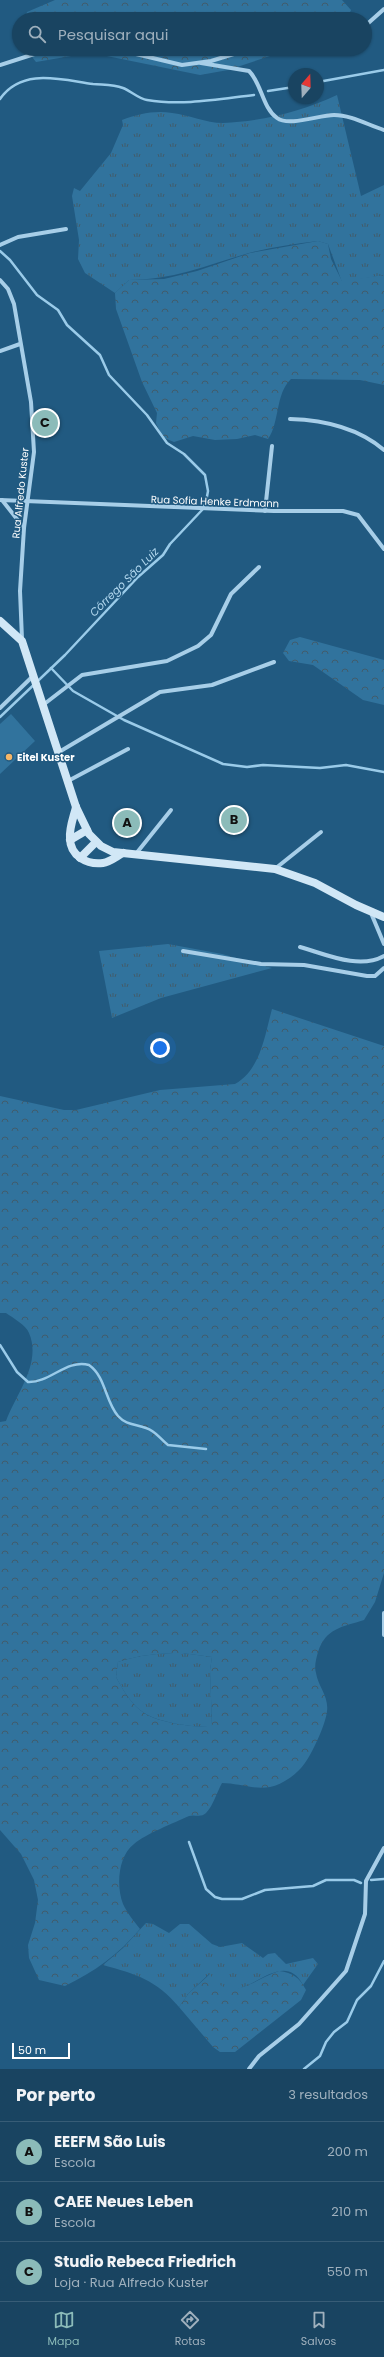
<!DOCTYPE html>
<html lang="pt">
<meta charset="utf-8">
<style>
:root{--surface:#194461;--page:#264e6a;--text:#f1f3f6;--muted:#9fb0bd;--line:#375c76;--accent:#8bbbb9}
body{margin:0;font-family:Poppins,sans-serif;background:var(--page);color:var(--text)}
.compass{position:absolute;left:288px;top:68px;width:36px;height:36px;border-radius:50%;background:var(--surface);box-shadow:0 1px 3px #0004;rotate:19deg}
.scale{position:absolute;left:12px;bottom:10px;width:58px;box-sizing:border-box;padding-left:4px;border:2px solid #fff;border-top:0;font-size:11px;line-height:14px;white-space:nowrap;color:#fff;-webkit-text-stroke:3px #215a81;paint-order:stroke}
.you{position:absolute;left:160px;top:1048px;width:14px;height:14px;margin:-10px;border:3px solid #fff;border-radius:50%;background:#1a73e8;box-shadow:0 0 0 6px #1a73e833}
.badge{display:grid;place-items:center;width:26px;height:26px;border-radius:50%;background:var(--accent);color:#111;font-size:13px;font-weight:700}
.pin{position:absolute;translate:-50% -50%;border:2px solid #fff;box-shadow:0 1px 4px #0006}
.list{margin:0;padding:0;list-style:none}
h2{display:flex;justify-content:space-between;align-items:center;height:52px;margin:0;padding:0 16px;font-size:17px}
h2 small{font-size:13px;font-weight:400;color:var(--muted)}
.list li{display:grid;grid-template-columns:26px 1fr auto;gap:12px;align-items:center;box-sizing:border-box;height:60px;padding:0 16px;border-top:1px solid var(--line)}
.list b{display:block;font-size:15px;white-space:nowrap}
.list p{margin:0;font-size:13px;white-space:nowrap;color:var(--muted)}
.list em{font-size:13px;font-style:normal;color:var(--muted)}
.icon{flex:none;width:22px;height:22px;fill:none;stroke:currentColor;stroke-width:2;stroke-linecap:round;stroke-linejoin:round}
.map{position:relative;flex:none;width:384px;height:2069px;overflow:hidden}
.search{position:absolute;background:var(--surface);box-shadow:0 1px 3px #0004;left:12px;right:12px;top:12px;height:44px;display:flex;align-items:center;gap:10px;box-sizing:border-box;padding:0 14px;border-radius:22px;color:var(--muted);font-size:15px}
.sheet{height:232px;background:var(--surface)}
nav{display:flex;justify-content:space-around;align-items:center;box-sizing:border-box;height:56px;border-top:1px solid var(--line);background:var(--surface);font-size:11px;color:var(--muted)}
nav a{display:grid;justify-items:center;gap:2px}
nav .on{color:var(--accent)}
.map>svg:first-child{display:block}
.grass{fill:url(#grass-tufts)}
.forest{fill:url(#forest-crowns);fill-rule:evenodd}
.park{fill:#31739d}
.lines{fill:none;stroke-linecap:round;stroke-linejoin:round}
.stream{stroke:#9acbe9;stroke-width:2.5}
.street{stroke:#a7cee8;stroke-width:4}
.secondary{stroke:#d1e7f6;stroke-width:8}
.poi-dot{fill:#f4b668;stroke:#215a81;stroke-width:1.5}
.labels{text-anchor:middle;stroke-width:3;stroke-linejoin:round;paint-order:stroke}
.street-label{font-size:10px;fill:#fff;stroke:#215a81}
.poi-label{font-size:10px;font-weight:bold;fill:#fff;stroke:#215a81;text-anchor:start}
.water-label{font-size:11px;font-style:italic;fill:#b2d8ef;stroke:#215a81}
</style>
<div class="map">
<svg width="384" height="2069" viewBox="0 0 384 2069">
<defs>
<pattern id="grass-tufts" width="24" height="20" patternUnits="userSpaceOnUse"><rect width="24" height="20" fill="#31739d"/><path d="M3 7l-1-3M5 7V3M7 7l1-3M15 17l-1-3M17 17v-4M19 17l1-3" fill="none" stroke="#415c6c"/></pattern>
<pattern id="forest-crowns" width="20" height="18" patternUnits="userSpaceOnUse"><rect width="20" height="18" fill="#31739d"/><path d="M2 6a3 3 0 1 1 6 0M12 15a3 3 0 1 1 6 0" fill="none" stroke="#415c6c"/></pattern>
</defs>
<rect width="100%" height="100%" fill="#215a81"/>
<!-- grass -->
<g class="grass">
<path d="M337,95l24,101 23,-11v90l-42,7 -14,-38 -10,-3c-23,3 -47,6 -69,12 -42,12 -76,27 -120,27l-14,13 -30,-20 -7,-14 1,-19 -7,-44 2,-8 6,3 31,-38 12,-28 -1,-5c16,-6 33,-10 50,-7 18,2 33,10 51,10 40,-2 78,-11 114,-28z"/>
<path d="M168,944l54,10 50,14 -111,30 -49,20 -13,-67z"/>
<path d="M182,1653l30,4 -2,13 2,57c-20,0 -56,-4 -72,-17 -11,-9 -18,-22 -24,-33l2,-15c21,-7 41,-9 64,-9z"/>
<path d="M146,1923l7,1 16,9 11,-9h9l23,20 8,3 22,-4 21,15 5,-4 7,-1 11,11 27,-6 5,6 -15,21c-21,-40 -58,19 -84,2 -4,-3 -7,-9 -10,-13l-20,19 -10,14c-23,-27 -43,-33 -76,-42l20,-17z"/>
</g>
<!-- forest -->
<g class="forest">
<path d="M55,0h287l9,10 -4,9h-322l2,-7z"/>
<path d="M26,49h265l-63,21 -28,5 -98,-20 -31,1 -35,6z"/>
<path d="M318,241l10,3 3,15 11,22 42,-6v110l-24,-5 -69,-1c-16,15 -11,43 -23,60l-13,-4 -18,4 -22,1 -22,-4 -19,6 -12,-5 -6,-14 1,-10 -15,-31 -26,-73 -1,-16 14,-13 35,-1 33,-8 53,-18z"/>
<path d="M300,637l84,23v45l-21,-5 -50,-35 -24,-4 -6,-8 7,-13z"/>
<path d="M272,1009l112,37v527l-9,29 -11,18c-22,7 -38,8 -46,32 -2,7 -4,15 -2,21 2,13 13,24 11,38 -1,13 -17,48 -26,57 -7,8 -20,17 -31,19 -15,3 -32,-4 -48,-4 -5,9 -9,23 -16,30 -5,5 -12,1 -17,3 -15,7 -44,18 -55,28 -16,12 -18,42 -11,60 4,9 11,17 17,25 -22,26 -46,43 -75,57l-26,-6 -10,-22 -1,-13 7,-22 3,-23 -4,-20 -13,-26 -21,-24v-408l6,-1c10,-27 36,-58 23,-88 -3,-8 -16,-15 -23,-20h-6v-217l64,14h12l84,-20 75,-6c25,-13 30,-49 37,-75zM182,1653l30,4 -2,13 2,57c-20,0 -57,-4 -72,-17 -11,-9 -18,-22 -24,-33l2,-15c21,-7 41,-9 64,-9z"/>
<path d="M279,1971c14,2 20,6 27,19l-5,10 -66,52h-15l-7,-5 -34,-40 10,-14 21,-19c20,31 44,5 69,-3z"/>
</g>
<!-- park -->
<path class="park" d="M11,714l24,27 -35,33v-50z"/>
<g class="lines">
<!-- stream -->
<g class="stream">
<path d="M318,82l66,-12"/>
<path d="M268,91l26,-4"/>
<path d="M0,99c22,-32 62,-19 93,-15 10,1 20,0 30,4 8,3 16,11 24,12 35,6 72,-1 107,-5"/>
<path d="M0,251l10,9 27,35 21,15 9,15 33,30 9,20 38,40 20,28 17,11 21,21 3,16 -2,11 -3,7 -33,35 -7,11 -25,22 -73,78 -65,62"/>
<path d="M51,668l22,23 51,29 99,44 24,3 16,-2 57,3 26,-3 38,7"/>
<path d="M0,1345l17,27 11,10c22,1 38,-23 61,-17 17,12 16,36 29,51 8,9 18,8 28,12 10,3 14,11 22,17l38,4"/>
<path d="M189,1842l17,47 9,8 7,2h20l23,-9 48,-4 13,-6h28l7,3"/>
<path d="M371,1880l13,-1"/>
<path d="M304,2069l16,-13 6,-14 8,-10 13,-10 10,-22 14,-14 13,-25"/>
</g>
<!-- street -->
<g class="street">
<path d="M365,26l19,-17"/>
<path d="M115,49l67,16 29,-4 39,-12"/>
<path d="M201,63l48,8c13,13 13,36 28,47 12,9 42,-3 57,-3 17,0 34,10 50,15"/>
<path d="M0,65l50,-16"/>
<path d="M0,245l18,-8 48,-8"/>
<path d="M0,280l8,9 6,15 17,98 3,50 -10,76 -4,63 2,48"/>
<path d="M0,351l20,-7"/>
<path d="M290,419c34,1 67,8 94,31"/>
<path d="M0,500l274,11h69l15,4 26,34"/>
<path d="M2,500l22,28"/>
<path d="M265,511l7,-65"/>
<path d="M43,705l39,-30 85,-14 31,-15 13,-11 20,-41 28,-27"/>
<path d="M0,708l33,-32"/>
<path d="M59,752l101,-60 52,-7 62,-23"/>
<path d="M68,781l60,-32"/>
<path d="M135,855l36,-45"/>
<path d="M276,868l45,-36"/>
<path d="M371,913l13,31"/>
<path d="M300,947c25,7 59,23 84,9"/>
<path d="M183,951l78,13 43,1 63,11h8l9,-8"/>
<path d="M384,1613v22"/>
<path d="M249,2069l10,-13 40,-32 47,-53 19,-57 1,-33 18,-33"/>
</g>
<!-- secondary -->
<g class="secondary">
<path d="M0,621l22,20 54,166 13,27 12,12 12,6 162,17 40,14 41,22 28,12"/>
<path d="M76,807c-2,9 -7,21 -6,31 0,18 17,27 33,25 7,-1 14,-7 20,-10"/>
<path d="M70,840l17,-10"/>
<path d="M80,858l16,-16"/>
</g>
</g>
<!-- markers -->
<circle class="poi-dot" cx="9" cy="757" r="4"/>
<g class="labels">
<!-- street labels -->
<g class="street-label">
<text transform="translate(20 493) rotate(-84)" y="4">Rua Alfredo Kuster</text>
<text transform="translate(215 501) rotate(2)" y="4">Rua Sofia Henke Erdmann</text>
</g>
<!-- poi labels -->
<g class="poi-label">
<text x="17" y="761">Eitel Kuster</text>
</g>
<!-- water labels -->
<g class="water-label">
<text transform="translate(124 582) rotate(-45)" y="4">Córrego São Luiz</text>
</g>
</g>
</svg>
<svg class="compass" viewBox="-18 -18 36 36"><path d="M0-13l5 13h-10z" fill="#e53935"/><path d="M0 13l5-13h-10z" fill="#9fb0bd"/></svg>
<div class="scale">50 m</div>
<div class="you"></div>
<div class="pin badge" style="left:127px;top:823px">A</div>
<div class="pin badge" style="left:234px;top:820px">B</div>
<div class="pin badge" style="left:45px;top:423px">C</div>
<div class="search"><svg class="icon" aria-label="search" viewBox="0 0 24 24"><circle cx="10" cy="10" r="6"/><path d="M15 15l6 6"/></svg>Pesquisar aqui</div>
</div>
<section class="sheet">
<h2>Por perto<small>3 resultados</small></h2>
<ul class="list">
<li><span class="badge">A</span><div><b>EEEFM São Luis</b><p>Escola</p></div><em>200 m</em></li>
<li><span class="badge">B</span><div><b>CAEE Neues Leben</b><p>Escola</p></div><em>210 m</em></li>
<li><span class="badge">C</span><div><b>Studio Rebeca Friedrich</b><p>Loja · Rua Alfredo Kuster</p></div><em>550 m</em></li>
</ul>
</section>
<nav>
<a class="on"><svg class="icon" aria-label="map" viewBox="0 0 24 24"><path d="M3 6l6-2 6 2 6-2v14l-6 2-6-2-6 2zM9 4v14M15 6v14"/></svg>Mapa</a>
<a><svg class="icon" aria-label="directions" viewBox="0 0 24 24"><path d="M12 3l9 9-9 9-9-9zM9 14v-3h6M13 9l2 2-2 2"/></svg>Rotas</a>
<a><svg class="icon" aria-label="saved" viewBox="0 0 24 24"><path d="M7 4h10v16l-5-4-5 4z"/></svg>Salvos</a>
</nav>
